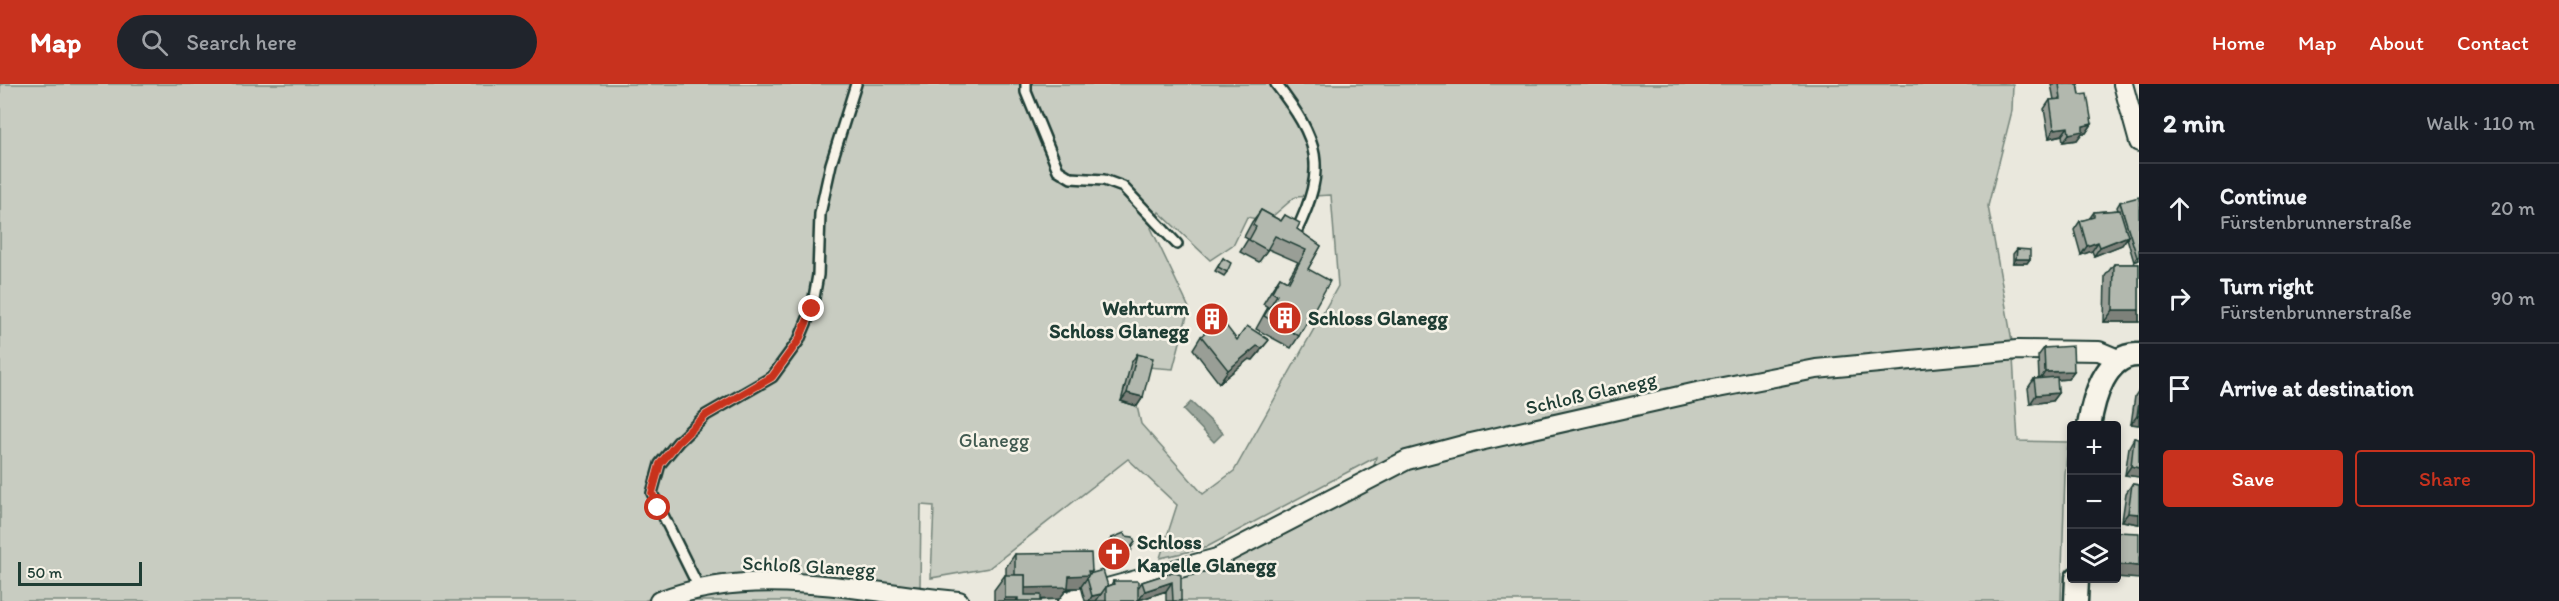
<!DOCTYPE html>
<meta charset="utf-8">
<style>
:root{--surface:#171b24;--page:#20242c;--text:#f1f3f6;--muted:#9ea1a6;--line:#363941;--accent:#c8321e}
body{margin:0;font-family:Itim,sans-serif;background:var(--page);color:var(--text)}
.controls{position:absolute;right:18px;bottom:18px;display:grid;overflow:hidden;border-radius:6px;box-shadow:0 3px 9px #0003}
.controls button{width:54px;height:54px;display:grid;place-items:center;padding:0;border:0;border-bottom:2px solid var(--line);background:var(--surface);color:var(--text);font:30px sans-serif}
.scale{position:absolute;left:18px;bottom:15px;width:124px;box-sizing:border-box;padding-left:6px;border:3px solid #1f3d34;border-top:0;font-size:16px;line-height:21px;white-space:nowrap;color:#1f3d34;-webkit-text-stroke:4px #f7f3e8;paint-order:stroke}
.stop{position:absolute;width:18px;height:18px;margin:-14px;border:4px solid #c8321e;border-radius:50%;background:#fff}
.stop.end{background:#c8321e;border-color:#fff;box-shadow:0 2px 6px #0008}
.list{margin:0;padding:0;list-style:none}
h2{display:flex;justify-content:space-between;align-items:center;height:78px;margin:0;padding:0 24px;font-size:26px}
h2 small{font-size:20px;font-weight:400;color:var(--muted)}
.list li{display:grid;grid-template-columns:39px 1fr auto;gap:18px;align-items:center;box-sizing:border-box;height:90px;padding:0 24px;border-top:2px solid var(--line)}
.list b{display:block;font-size:22px;white-space:nowrap}
.list p{margin:0;font-size:20px;white-space:nowrap;color:var(--muted)}
.list em{font-size:20px;font-style:normal;color:var(--muted)}
.actions{display:flex;gap:12px;padding:18px 24px}
.actions a{flex:1;padding:14px 0;border:2px solid var(--accent);border-radius:6px;text-align:center;font-size:21px;color:var(--accent)}
.actions .main{background:var(--accent);color:#fff}
.icon{flex:none;width:33px;height:33px;fill:none;stroke:currentColor;stroke-width:2;stroke-linecap:round;stroke-linejoin:round}
.map{position:relative;flex:none;width:2139px;height:517px;overflow:hidden}
header{display:flex;align-items:center;gap:36px;box-sizing:border-box;height:84px;padding:0 30px;background:var(--accent);color:#fff}
header strong{font-size:28px}
nav{display:flex;gap:33px;margin-inline-start:auto;font-size:21px}
.search{width:420px;height:54px;background:var(--page);display:flex;align-items:center;gap:15px;box-sizing:border-box;padding:0 21px;border-radius:33px;color:var(--muted);font-size:22px}
main{display:flex}
aside{flex:1;background:var(--surface)}
.map>svg:first-child{display:block}
.green{fill:#c8ccc1;stroke:#74847a;stroke-width:1.5;fill-rule:evenodd}
.water{fill:#9ca69c;stroke:#6a7c72;stroke-width:1.5}
.lines{fill:none;stroke-linecap:round;stroke-linejoin:round}
.service-casing{stroke:#1f3d34;stroke-width:14}
.minor-casing{stroke:#1f3d34;stroke-width:22}
.tertiary-casing{stroke:#1f3d34;stroke-width:27}
.service{stroke:#f7f3e8;stroke-width:9}
.minor{stroke:#f7f3e8;stroke-width:18}
.tertiary{stroke:#f7f3e8;stroke-width:22}
.wall{fill:#999e96;stroke:#1f3d34;stroke-width:1.5}
.shaded-wall{fill:#7d817a;stroke:#1f3d34;stroke-width:1.5}
.building{fill:#b2b8ae;stroke:#1f3d34;stroke-width:1.5}
.route{stroke:#c8321e;stroke-width:8}
.labels{text-anchor:middle;stroke-width:5;stroke-linejoin:round;paint-order:stroke}
.poi-label{font-size:20px;font-weight:bold;fill:#1f3d34;stroke:#f7f3e8;text-anchor:start}
.street-label{font-size:20px;fill:#1f3d34;stroke:#f7f3e8}
.park-label{font-size:20px;fill:#415a50;stroke:#f7f3e8}
</style>
<header>
<strong>Map</strong>
<div class="search"><svg class="icon" aria-label="search" viewBox="0 0 24 24"><circle cx="10" cy="10" r="6"/><path d="M15 15l6 6"/></svg>Search here</div>
<nav><a>Home</a><a>Map</a><a>About</a><a>Contact</a></nav>
</header>
<main>
<div class="map">
<svg width="2139" height="517" viewBox="0 0 2139 517">
<rect width="100%" height="100%" fill="#eae8dd"/>
<filter id="ink" filterUnits="userSpaceOnUse"><feTurbulence type="fractalNoise" baseFrequency=".0167" numOctaves="2"/><feDisplacementMap in="SourceGraphic" scale="12" xChannelSelector="R" yChannelSelector="G"/><feConvolveMatrix kernelMatrix="1 2 1 2 8 2 1 2 1" color-interpolation-filters="sRGB"/></filter>
<g filter="url(#ink)">
<!-- green -->
<g class="green">
<path d="M0,0h2013l-1,27 -24,95 24,135 6,100 50,1 -3,33 -4,126h-886v-23l193,-88 8,-33 -171,91 -45,10 17,-53 -49,-46 -139,109 -58,10 3,-72 -13,-1 -1,83 -60,-8 -92,-3 -106,17 -18,7h-644zM1331,111l7,91 -104,185 -31,23 -62,-70 -4,-18 -16,-5 26,-34 26,2 16,-61 -38,-80 8,-16 51,48 24,-16 13,-27 20,4 28,-24z"/>
<path d="M775,507l124,6 9,4h-222l24,-7z"/>
</g>
<!-- water -->
<path class="water" d="M1191,318l32,31 -9,9 -31,-32z"/>
<g class="lines">
<defs>
<g id="service">
<path d="M1026,0v8l32,78 13,8 33,2 19,7 54,57"/>
<path d="M1276,0c43,56 52,83 20,148"/>
<path d="M699,504l-47,-95 8,-29 18,-22 28,-27 66,-38 27,-37 13,-31 6,-34 2,-61 11,-50 25,-80"/>
</g>
<g id="minor">
<path d="M2123,0l16,58"/>
<path d="M1107,504l110,-30 190,-98 64,-17 226,-51 119,-23 201,-19 82,1 19,8"/>
<path d="M659,517c96,-38 202,-8 300,0"/>
<path d="M1068,517l15,-6"/>
</g>
<g id="tertiary">
<path d="M2089,342c4,-26 16,-73 50,-71"/>
<path d="M2076,517l1,-23"/>
</g>
</defs>
<!-- service casing -->
<use href="#service" class="service-casing"/>
<!-- minor casing -->
<use href="#minor" class="minor-casing"/>
<!-- tertiary casing -->
<use href="#tertiary" class="tertiary-casing"/>
<!-- service -->
<use href="#service" class="service"/>
<!-- minor -->
<use href="#minor" class="minor"/>
<!-- tertiary -->
<use href="#tertiary" class="tertiary"/>
</g>
<!-- wall -->
<g class="wall">
<path d="M2051,0h27l2,11 12,29 -6,9h-4l-5,7 -14,2 -1,-7 -13,3 -5,-29 6,-9h4z"/>
<path d="M2120,118l19,58 -5,2 -7,-24 -5,7 -28,11 -2,-5 -11,4 -7,-25 6,-9 9,-2 5,-7 24,-2 -1,-3z"/>
<path d="M1261,126l20,11 4,-6 12,14 24,17 -13,23 -9,67 -8,12 -35,-19 12,-22 -5,-3 9,-15 8,-12 7,4 11,-19 -30,-13 -9,13 -19,-10 8,-13 -4,-2 8,-15z"/>
<path d="M2017,165l13,10 -3,4h-14v-9z"/>
<path d="M1223,174l4,14 -3,4 -9,-5z"/>
<path d="M2114,180h25v58h-35l1,-46z"/>
<path d="M1211,226l3,15 -7,-2 -1,-4z"/>
<path d="M1201,252l36,4 23,12 -7,8 -4,-1 -30,24 -26,-34z"/>
<path d="M2044,264l30,23 -6,8 -11,1 1,13 -6,8 -22,3 -2,-16 6,-9h5l-1,-23z"/>
<path d="M1137,270l6,43 -6,9 -16,-5 10,-38z"/>
<path d="M2139,306v35l-8,-1 4,-28z"/>
<path d="M2134,354l5,1v38l-14,-2 4,-28z"/>
<path d="M2132,400l7,1v39l-17,-3 4,-28z"/>
<path d="M1125,452l10,6 -5,7 -5,11 -12,4 -2,-3 -6,2 -4,-11 5,-8 6,-6z"/>
<path d="M1015,470l75,19 18,13 3,-1 2,-4 25,7 4,-6 31,-10 8,29h-15v-10l-27,9 -1,1h-53l-4,-15 -1,2h-12l-9,11 -18,1v1h-47v-11l11,-15h1v-8z"/>
</g>
<!-- shaded-wall -->
<g class="shaded-wall">
<path d="M2092,40l-6,9h-4l-5,7 -14,2 6,-8 14,-8z"/>
<path d="M2068,43l-6,8 -13,3 5,-9z"/>
<path d="M2128,152l-6,9 -28,11 6,-9z"/>
<path d="M2098,158l-6,9 -11,4 6,-9z"/>
<path d="M2137,173h2v3l-5,2z"/>
<path d="M2016,175h14l-3,4h-14z"/>
<path d="M2113,226h26v12h-35z"/>
<path d="M1221,232l-7,9 -7,-2 3,-4z"/>
<path d="M1269,256l-16,20 -4,-1 -30,24 9,-13 29,-24z"/>
<path d="M2074,287l-6,8 -29,2 6,-9z"/>
<path d="M1127,309l16,4 -6,9 -16,-5z"/>
<path d="M2058,309l-6,8 -22,3 6,-9z"/>
<path d="M2137,332h2v9l-8,-1z"/>
<path d="M2131,382l8,2v9l-14,-2z"/>
<path d="M2128,429l11,1v10l-17,-3z"/>
<path d="M1135,458l-8,11 4,-2 -6,9 -12,4 6,-8z"/>
<path d="M1117,468l-6,9 -6,2 6,-8z"/>
<path d="M2116,480l23,2v13l-23,-2z"/>
<path d="M1088,487h4l-12,17h-12l-9,11 -41,1v-2l-2,3h-12l1,-3 18,-10z"/>
<path d="M1172,498l-6,9 -27,9 6,-9z"/>
<path d="M1101,510l-5,7h-7l3,-5z"/>
</g>
<!-- building -->
<g class="building">
<path d="M2059,0h19l2,11 7,-1 5,30 -9,2v5l-14,3 -1,-7 -14,2 -4,-29 11,-1z"/>
<path d="M2139,113v60h-2l-17,-55z"/>
<path d="M1261,126l20,11 4,-6 15,8 -3,6 24,17 -13,23 22,12 -31,55 -35,-20 13,-21 -5,-3 8,-15 9,5 17,-32 -31,-14 -8,14 -18,-10 7,-13 -3,-2z"/>
<path d="M2120,126l8,26 -28,11 -2,-5 -11,4 -7,-25 14,-4v-5z"/>
<path d="M2017,165l13,1v9h-14z"/>
<path d="M1223,174l8,5 -4,9 -9,-5z"/>
<path d="M2114,180h25v46h-26z"/>
<path d="M1217,225l3,3 1,4 -4,4 -7,-1 -1,-4 2,-5z"/>
<path d="M1221,235l16,21 10,-14 22,14 -7,8 -5,-2 -29,24 -27,-34z"/>
<path d="M2073,262l1,25 -29,1 -1,-24z"/>
<path d="M1137,270l16,4 -10,39 -16,-4z"/>
<path d="M2057,293l1,16 -22,2 -2,-16z"/>
<path d="M2139,317v15h-2z"/>
<path d="M2134,354l5,1v29l-8,-2z"/>
<path d="M2132,400l7,1v29l-11,-1z"/>
<path d="M2116,448l23,1v33l-23,-2z"/>
<path d="M1124,449l1,3 8,1 2,5 -5,6 1,3 -12,5 -2,-4 -6,3 -5,-11 7,-3 -1,-3z"/>
<path d="M1091,469l1,18h-4l1,4 -20,1 -1,11 -43,1v-13h-10v-21z"/>
<path d="M1103,486l5,16 -2,1 -5,7 -9,2 -5,-18 2,-4z"/>
<path d="M1173,488l8,3v26h-8l-1,-19 -27,9 -3,-9z"/>
<path d="M1005,491h20v20h16v6h-23v-3h-13z"/>
<path d="M1113,497h25v20h-32v-14l8,-3z"/>
</g>
</g>
<g class="lines" filter="url(#ink)">
<!-- route -->
<path class="route" d="M658,424l-6,-15 8,-29 18,-22 28,-27 66,-38 27,-37 13,-31"/>
</g>
<!-- icons -->
<defs>
<symbol id="building-disc" viewBox="-11 -11 22 22"><circle r="9.5" fill="#c8321e" stroke="#f7f3e8"/><path d="M-4-6H4V6H1V3H-1V6H-4ZM-2.5-4.3h1.7v1.8h-1.7ZM.8-4.3h1.7v1.8H.8ZM-2.5-1h1.7V.8h-1.7ZM.8-1h1.7V.8H.8Z" fill="#fff"/></symbol>
<symbol id="church-disc" viewBox="-11 -11 22 22"><circle r="9.5" fill="#c8321e" stroke="#f7f3e8"/><path d="M-1.2-6h2.4v3.5h3.3v2.4h-3.3V6h-2.4V-.1h-3.3v-2.4h3.3Z" fill="#fff"/></symbol>
</defs>
<g fill-rule="evenodd">
<use href="#building-disc" x="1266" y="215" width="38" height="38"/>
<use href="#building-disc" x="1193" y="216" width="38" height="38"/>
<use href="#church-disc" x="1095" y="451" width="38" height="38"/>
</g>
<g class="labels">
<!-- poi labels -->
<g class="poi-label">
<text x="1189" y="231" text-anchor="end">Wehrturm<tspan x="1189" dy="23">Schloss Glanegg</tspan></text>
<text x="1308" y="241">Schloss Glanegg</text>
<text x="1137" y="465">Schloss<tspan x="1137" dy="23">Kapelle Glanegg</tspan></text>
</g>
<!-- street labels -->
<g class="street-label">
<text transform="translate(1591 309) rotate(-13)" y="7">Schloß Glanegg</text>
<text transform="translate(809 482) rotate(3)" y="7">Schloß Glanegg</text>
</g>
<!-- park labels -->
<g class="park-label">
<text x="994" y="363">Glanegg</text>
</g>
</g>
</svg>
<div class="controls">
<button>+</button>
<button>−</button>
<button><svg class="icon" aria-label="layers" viewBox="0 0 24 24"><path d="M12 4l9 5-9 5-9-5zM3 14l9 5 9-5"/></svg></button>
</div>
<div class="scale">50 m</div>
<div class="stop" style="left:658px;top:424px"></div>
<div class="stop end" style="left:812px;top:225px"></div>
</div>
<aside>
<h2>2 min<small>Walk · 110 m</small></h2>
<ul class="list">
<li><svg class="icon" aria-label="ahead" viewBox="0 0 24 24"><path d="M12 20V5M6 11l6-6 6 6"/></svg><div><b>Continue</b><p>Fürstenbrunnerstraße</p></div><em>20 m</em></li>
<li><svg class="icon" aria-label="right" viewBox="0 0 24 24"><path d="M7 20v-9h11M14 6l5 5-5 5"/></svg><div><b>Turn right</b><p>Fürstenbrunnerstraße</p></div><em>90 m</em></li>
<li><svg class="icon" aria-label="arrive" viewBox="0 0 24 24"><path d="M6 21V4h12l-3 4 3 4H6"/></svg><div><b>Arrive at destination</b></div></li>
</ul>
<div class="actions"><a class="main">Save</a><a>Share</a></div>
</aside>
</main>
